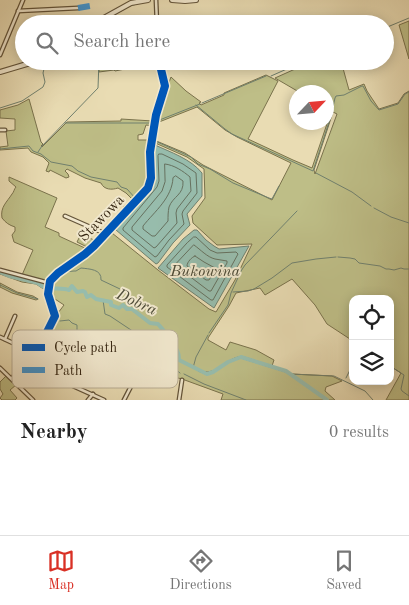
<!DOCTYPE html>
<style>
:root{--surface:#fff;--page:#f2f2f2;--text:#222;--muted:#767676;--line:#e0e0e0;--accent:#d93025}
body{margin:0;font-family:"Old Standard TT",serif;background:var(--page);color:var(--text)}
.controls{position:absolute;right:15px;bottom:15px;display:grid;overflow:hidden;border-radius:10px;box-shadow:0 2px 12px #0003}
.controls button{width:45px;height:45px;display:grid;place-items:center;padding:0;border:0;border-bottom:1px solid var(--line);background:var(--surface);color:var(--text);font:25px sans-serif}
.compass{position:absolute;left:289px;top:85px;width:45px;height:45px;border-radius:50%;background:var(--surface);box-shadow:0 2px 12px #0003;rotate:64deg}
.list{margin:0;padding:0;list-style:none}
h2{display:flex;justify-content:space-between;align-items:center;height:65px;margin:0;padding:0 20px;font-size:21px}
h2 small{font-size:16px;font-weight:400;color:var(--muted)}
.icon{flex:none;width:28px;height:28px;fill:none;stroke:currentColor;stroke-width:2;stroke-linecap:round;stroke-linejoin:round}
.map{position:relative;flex:none;width:409px;height:400px;overflow:hidden}
.search{position:absolute;background:var(--surface);box-shadow:0 2px 12px #0003;left:15px;right:15px;top:15px;height:55px;display:flex;align-items:center;gap:12px;box-sizing:border-box;padding:0 18px;border-radius:28px;color:var(--muted);font-size:19px}
.sheet{height:135px;background:var(--surface)}
nav{display:flex;justify-content:space-around;align-items:center;box-sizing:border-box;height:70px;border-top:1px solid var(--line);background:var(--surface);font-size:14px;color:var(--muted)}
nav a{display:grid;justify-items:center;gap:2px}
nav .on{color:var(--accent)}
.map>svg:first-child{display:block}
.green{fill:#bebe87;stroke:#7a724c;fill-rule:evenodd}
.water{fill:#97bcac;stroke:#70806e}
.lines{fill:none;stroke-linecap:round;stroke-linejoin:round}
.shore{stroke:#66715f;stroke-width:1}
.stream{stroke:#70806e;stroke-width:1}
.river{stroke:#97bcac;stroke-width:4}
.minor-casing{stroke:#63543a;stroke-width:5}
.tertiary-casing{stroke:#63543a;stroke-width:6}
.minor{stroke:#f1e8ce;stroke-width:2.5}
.tertiary{stroke:#f1e8ce;stroke-width:4}
.quiet{stroke:#3e95d3;stroke-width:6;stroke-dasharray:12 6;stroke-linecap:butt}
.cycleway-casing{stroke:#f1e8ce;stroke-width:11}
.cycleway{stroke:#0057b8;stroke-width:8}
.labels{text-anchor:middle;stroke-width:4;stroke-linejoin:round;paint-order:stroke}
.street-label{font-size:15px;fill:#362612;stroke:#f1e8ce}
.water-label{font-size:16px;font-style:italic;fill:#4e4c38;stroke:#f1e8ce}
.key{fill:#f1e8ce;stroke:#b9ae96;stroke-width:1}
.key-label{font-size:14px;fill:#362612}
</style>
<div class="map">
<svg width="409" height="400" viewBox="0 0 409 400">
<rect width="100%" height="100%" fill="#e9dcb3"/>
<filter id="stains"><feTurbulence type="fractalNoise" baseFrequency=".004" numOctaves="4"/><feColorMatrix values="0 0 0 0 .2 0 0 0 0 .09 0 0 0 0 .02 0 0 0 .5 -.17"/></filter>
<radialGradient id="worn" r=".72"><stop offset=".6" stop-color="#630" stop-opacity="0"/><stop offset="1" stop-color="#630" stop-opacity=".3"/></radialGradient>
<!-- green -->
<g class="green">
<path d="M409,21v38l-10,-34z"/>
<path d="M99,61h35l1,6 -20,4 -1,-1 -15,2z"/>
<path d="M313,61h28l8,29 15,-6 3,7 12,18 19,-6 6,-9 5,-3v309h-23l15,-27 -11,-7v-67h-37v42l-26,-17 -12,-19 -23,-26 -27,16 -5,-7 -24,5 -7,13 -21,32v2l18,10 4,-8 26,8 18,10 -2,6c-9,-1 -26,-11 -34,-9 -16,4 -21,20 -40,13v1l8,3 3,-1 11,-5 9,-6 12,-4 51,16 40,2 10,5 -16,6 -1,4 10,9h-114l2,-6 -41,-15 -4,-1 -17,1 -1,-4 -8,-2 5,-10 -11,-8 -5,10 -12,-6 4,-9 -1,-4 -20,-5 -17,34 -7,-4 16,-31 -12,-2 -6,10 -8,-7 -12,-1 -18,-6 7,-17 9,-12 -15,-10 2,-13 1,-2 33,-24 23,-23h4l46,37 51,39 7,3 19,-32 17,-36 -35,1 -24,-22 -1,-7 13,-18 -1,-29 -17,-12 -34,-15 1,-2 31,13 18,12 69,35 19,-37 -54,-26 -12,-7 -28,-23 -38,15 -2,-1 5,-20 9,-24 15,14 15,11 -2,1 2,2 23,-10v-2l42,-18 12,6 -30,58 45,21 19,8 19,-56 -4,-4 -1,-16h-27l-24,-14zM333,112l4,2 -22,60 -1,-4z"/>
<path d="M29,99l12,43 2,2 -2,2 1,1 25,-25 54,-1v-2l32,2 1,5 -8,-1 -3,9 -5,1v5h13l-3,17 2,22 -2,9 -21,22 -4,-3 10,-7 -7,-7 -8,-5c-6,2 -14,2 -17,-5l-16,-5 -18,-9 -2,2 3,3 1,3 -3,1 -16,-8 -1,2 -3,-1 3,-8 -6,-6 -12,-5 -3,-4 -28,2v-3l8,-1 -2,-15 9,-1v-11l-15,-1v-8l18,-5z"/>
<path d="M9,177l48,21 -12,29 14,6v3l2,1 26,12c-12,14 -29,17 -40,33l-25,-7 11,-25 -19,-8 -2,-7 3,-4v-4c-6,-2 -9,-4 -13,-9 -2,-11 5,-16 10,-24 2,-2 2,-5 4,-7l-7,-6z"/>
<path d="M81,234l15,7 -7,7 -12,-6z"/>
<path d="M0,271l46,12 1,3 -1,3 -4,-1 -6,-4 -14,-2 -22,-8z"/>
<path d="M0,283l17,9 16,4 5,3 -2,1 -24,-7 -12,-6z"/>
<path d="M7,375l9,10 -6,5 7,8 -2,2h-13l-2,-2 3,-4 -3,-5v-7z"/>
</g>
<!-- water -->
<g class="water">
<path d="M155,145c15,7 36,14 47,28v23l-15,18 3,11 -17,18 -15,20 -2,1 -40,-34v-2l37,-43 1,-4 -1,-35z"/>
<path d="M194,230h3l9,10 8,6 5,3 30,-3 -35,62 -56,-40 25,-29z"/>
</g>
<g class="lines">
<!-- shore -->
<g class="shore">
<path d="M159,154h3l21,10 13,9 1,20 -14,18 -1,3 2,10 -15,16 -12,16 -2,1 -32,-27v-2l34,-41 2,-6 -1,-25z"/>
<path d="M165,164c9,1 18,7 25,13l1,14 -14,18 -1,4 1,10 -21,24 -2,1 -22,-18v-3l30,-36 3,-9z"/>
<path d="M176,176l7,5c1,14 -10,15 -14,26 -1,5 -1,9 -1,14l-13,15h-3l-9,-7v-3c12,-15 29,-28 30,-48z"/>
<path d="M194,237h2l14,13 7,3 19,-1 2,2 -25,46h-2l-44,-33v-2l20,-22z"/>
<path d="M194,245c7,5 13,12 21,14 4,1 8,1 12,2v2l-16,28h-2l-33,-25v-2z"/>
<path d="M195,256l9,6 11,6v2l-6,10h-3l-19,-14c0,-4 5,-9 8,-10z"/>
</g>
<!-- stream -->
<g class="stream">
<path d="M98,24l32,-18 10,-3"/>
<path d="M385,28l24,-10"/>
<path d="M271,76l34,-15"/>
<path d="M202,103l64,-27"/>
<path d="M196,105l29,24 7,5 81,37 19,-58"/>
<path d="M0,108l22,-7 21,-14 2,-5 -2,-9 3,-12"/>
<path d="M332,111l3,-13 1,-2 8,-1 18,-9h1l8,15 8,9 19,-6 7,-10 4,-2"/>
<path d="M157,121l43,-17"/>
<path d="M65,123h88"/>
<path d="M155,141l36,16 7,7 12,5 23,14 36,15 3,1 1,-2 6,-11"/>
<path d="M0,149l29,-3 4,5 8,3 10,8 21,4 6,5 13,6 26,5 4,5 6,2 9,10"/>
<path d="M38,152l4,-6 56,-58 1,-27"/>
<path d="M316,173l36,19 19,14"/>
<path d="M374,208l17,9 18,6"/>
<path d="M338,257l12,1 5,1 4,4 21,3 6,3h3l5,1 7,-2 3,1h5"/>
<path d="M64,272l10,-1h2l5,-3c8,1 21,1 20,12l19,9"/>
<path d="M0,285l17,8 21,6"/>
<path d="M233,292l15,-1 6,-2 18,-11 20,-15 24,-4 20,-2"/>
<path d="M103,300l2,14 5,2 24,16 4,8c6,2 5,2 9,6 5,5 10,4 13,10"/>
<path d="M60,321l9,-1 3,3 5,2c0,1 0,12 0,14l8,5h2l5,-8 17,3 24,6c4,11 5,6 13,10 5,1 9,5 12,7l2,11"/>
<path d="M209,333l19,-28 3,-12 10,-22 4,-6 52,-54"/>
<path d="M172,346v19l2,3 6,5"/>
<path d="M390,366l14,9 -3,14 1,2 7,5"/>
<path d="M193,368l3,-11 12,-22"/>
<path d="M184,374l20,10 42,16"/>
<path d="M290,374l44,2 31,15 8,9"/>
<path d="M346,378l7,-14"/>
</g>
<!-- river -->
<path class="river" d="M0,272l9,4 29,7c7,8 22,4 31,7l3,-4 5,6 6,-1 2,1 2,5 4,-2 5,4 15,3v3l8,3 4,-3 4,4h5l18,14 8,1c6,7 12,13 14,22 6,2 7,8 7,14l28,14 6,-2 15,-10 13,-5 45,14 41,29"/>
<defs>
<g id="minor">
<path d="M156,0l1,24"/>
<path d="M18,11l60,-3"/>
<path d="M0,55l23,-55"/>
<path d="M0,130h5"/>
<path d="M65,216l41,18"/>
<path d="M0,270l49,13"/>
<path d="M0,337l15,7 17,5 5,3 25,29 42,19"/>
<path d="M5,339l10,-23"/>
<path d="M37,352l18,-36 -7,-22 2,-13 8,-8 27,-19 9,-8 54,-58 3,-10 -1,-26 6,-37 9,-29 -6,-25"/>
<path d="M0,368l33,32"/>
<path d="M12,378l14,-15 8,-13"/>
<path d="M73,385l11,-20"/>
<path d="M88,400l5,-6"/>
<path d="M124,400l19,-37"/>
<path d="M179,400l3,-20"/>
</g>
<g id="tertiary">
<path d="M172,0l13,1 11,-1"/>
<path d="M93,24l38,-21 17,-3"/>
<path d="M0,72l37,-11"/>
</g>
</defs>
<!-- minor casing -->
<use href="#minor" class="minor-casing"/>
<!-- tertiary casing -->
<use href="#tertiary" class="tertiary-casing"/>
<!-- minor -->
<use href="#minor" class="minor"/>
<!-- tertiary -->
<use href="#tertiary" class="tertiary"/>
<!-- quiet -->
<path class="quiet" d="M78,8l12,-2"/>
<defs>
<path id="cycleway" d="M35,351l2,1 18,-36 -7,-22 2,-13 8,-8 27,-19 9,-8 54,-58 3,-10 -1,-26 6,-37 9,-29 -6,-25"/>
</defs>
<!-- cycleway casing -->
<use href="#cycleway" class="cycleway-casing"/>
<!-- cycleway -->
<use href="#cycleway" class="cycleway"/>
</g>
<g class="labels">
<!-- street labels -->
<g class="street-label">
<text transform="translate(101 218) rotate(-46)" y="5">Stawowa</text>
</g>
<!-- water labels -->
<g class="water-label">
<text x="205" y="276">Bukowina</text>
<text transform="translate(137 301) rotate(24)" y="6">Dobra</text>
</g>
</g>
<!-- legend -->
<rect x="12" y="330" width="166" height="58" rx="8" class="key"/>
<rect x="22" y="344" width="23" height="7" fill="#0057b8"/>
<rect x="22" y="367" width="23" height="6" fill="#3e95d3"/>
<g class="key-label">
<text x="54" y="352">Cycle path</text>
<text x="54" y="375">Path</text>
</g>
<rect width="100%" height="100%" filter="url(#stains)"/>
<rect width="100%" height="100%" fill="url(#worn)"/>
</svg>
<div class="controls">
<button><svg class="icon" aria-label="locate" viewBox="0 0 24 24"><circle cx="12" cy="12" r="6"/><path d="M12 2v4M12 18v4M2 12h4M18 12h4"/></svg></button>
<button><svg class="icon" aria-label="layers" viewBox="0 0 24 24"><path d="M12 4l9 5-9 5-9-5zM3 14l9 5 9-5"/></svg></button>
</div>
<svg class="compass" viewBox="-18 -18 36 36"><path d="M0-13l5 13h-10z" fill="#e53935"/><path d="M0 13l5-13h-10z" fill="#767676"/></svg>
<div class="search"><svg class="icon" aria-label="search" viewBox="0 0 24 24"><circle cx="10" cy="10" r="6"/><path d="M15 15l6 6"/></svg>Search here</div>
</div>
<section class="sheet">
<h2>Nearby<small>0 results</small></h2>
<ul class="list">
</ul>
</section>
<nav>
<a class="on"><svg class="icon" aria-label="map" viewBox="0 0 24 24"><path d="M3 6l6-2 6 2 6-2v14l-6 2-6-2-6 2zM9 4v14M15 6v14"/></svg>Map</a>
<a><svg class="icon" aria-label="directions" viewBox="0 0 24 24"><path d="M12 3l9 9-9 9-9-9zM9 14v-3h6M13 9l2 2-2 2"/></svg>Directions</a>
<a><svg class="icon" aria-label="saved" viewBox="0 0 24 24"><path d="M7 4h10v16l-5-4-5 4z"/></svg>Saved</a>
</nav>
